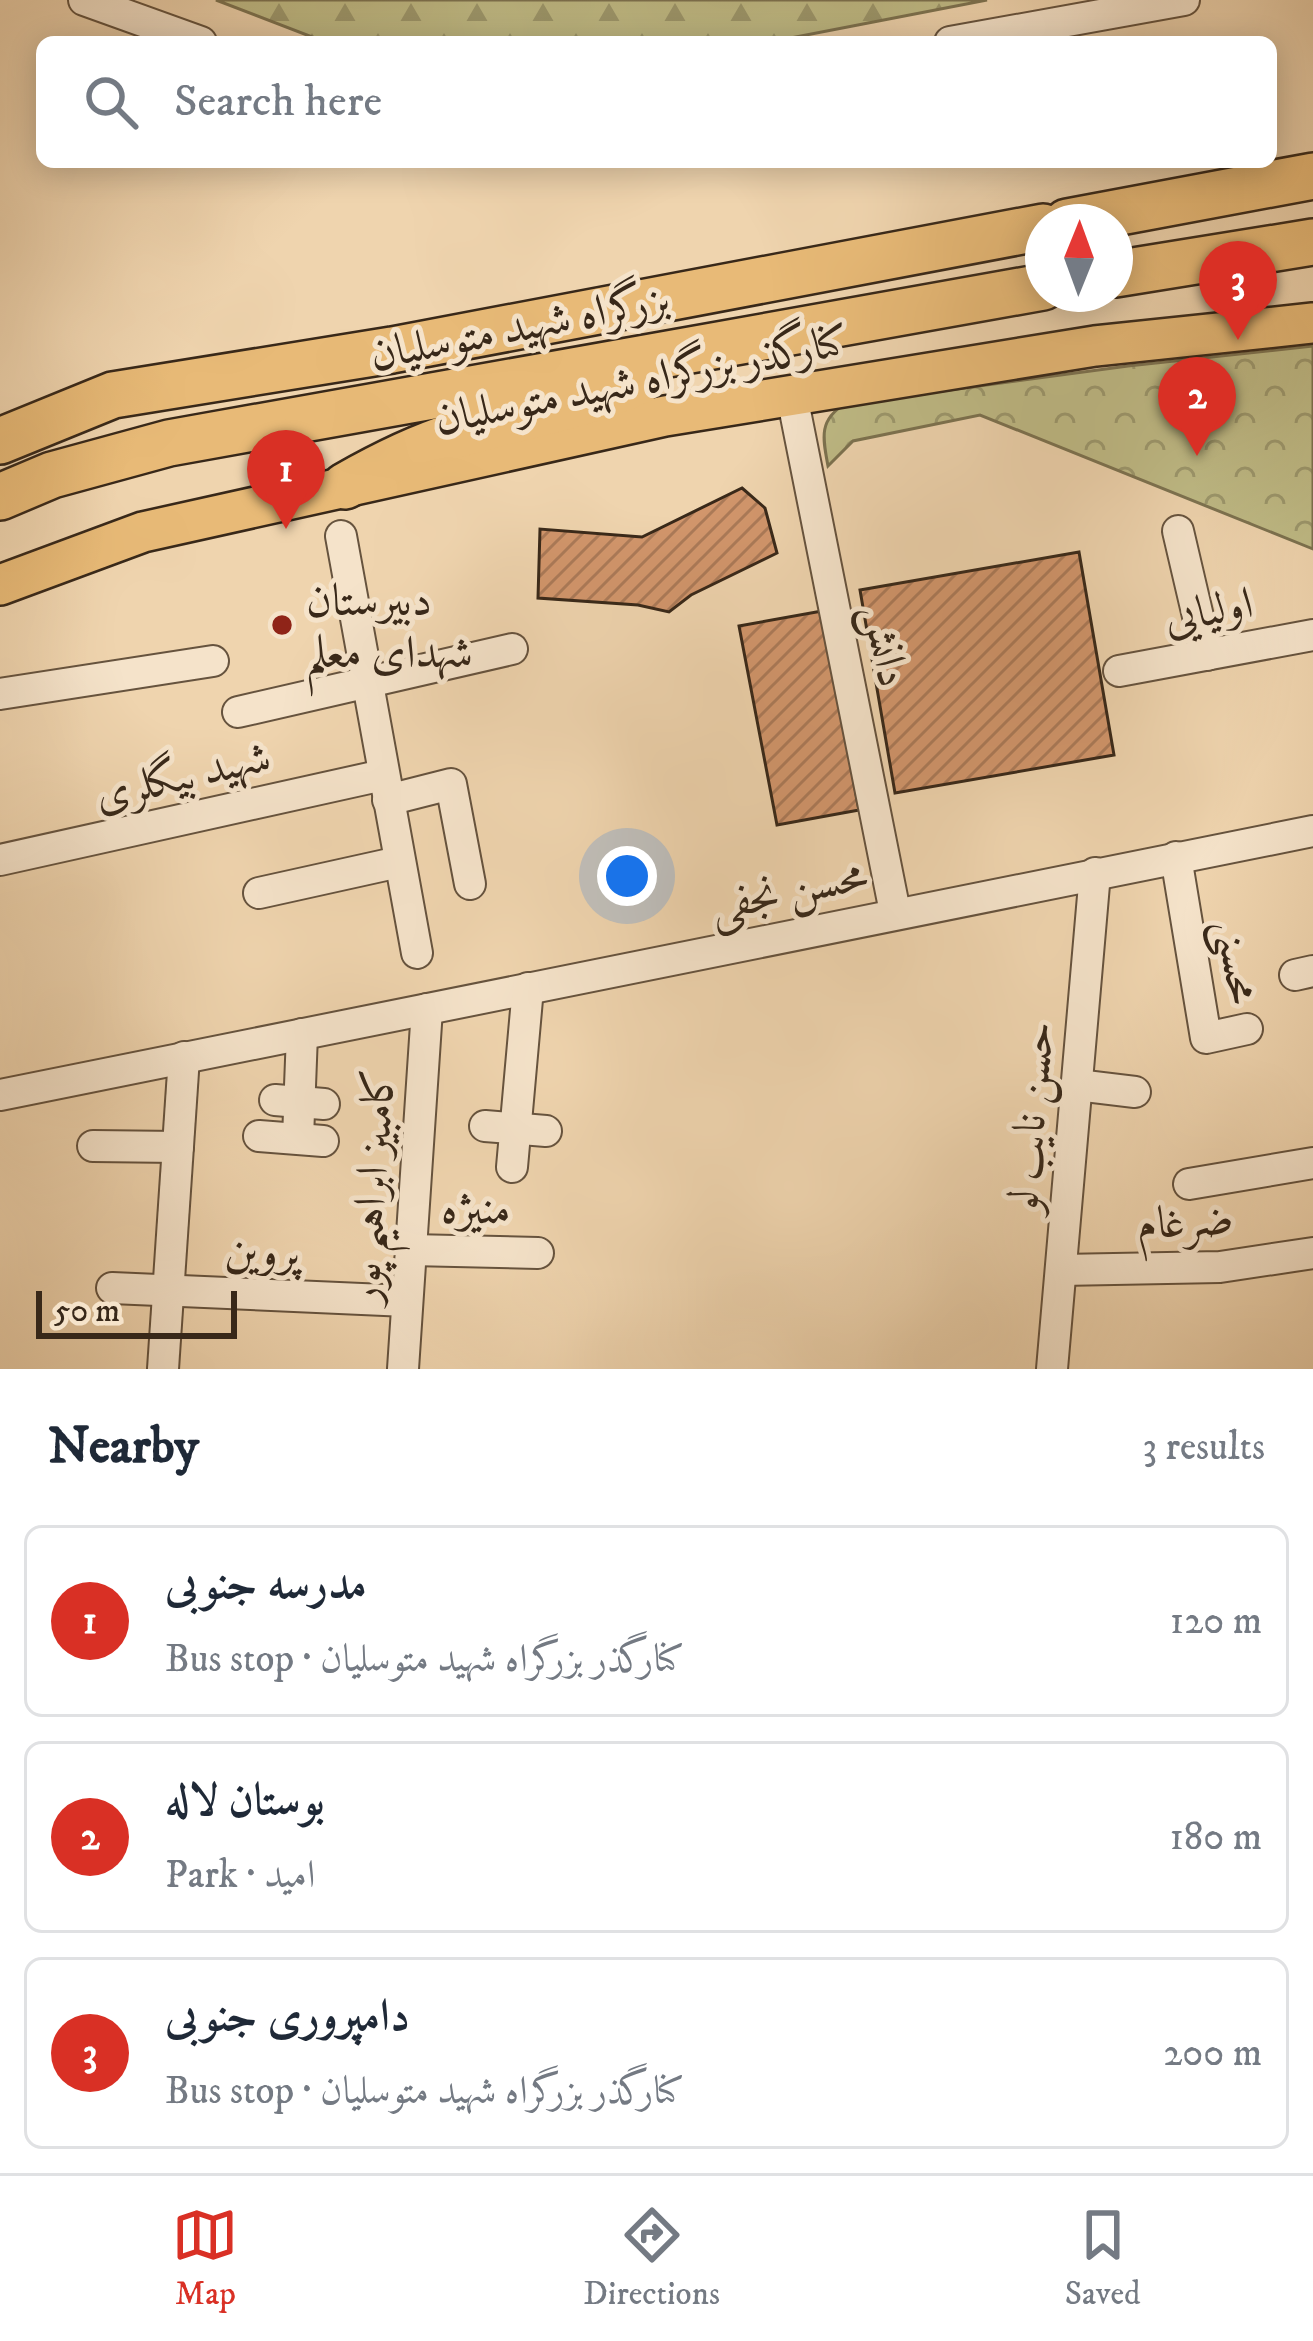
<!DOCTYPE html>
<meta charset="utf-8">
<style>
:root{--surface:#fff;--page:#f6f6f7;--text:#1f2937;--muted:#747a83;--line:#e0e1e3;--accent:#d93025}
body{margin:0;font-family:"IM FELL DW Pica",Amiri,serif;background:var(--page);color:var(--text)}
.compass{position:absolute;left:1025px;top:204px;width:108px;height:108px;border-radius:50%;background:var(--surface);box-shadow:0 6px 30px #0003;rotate:1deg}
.scale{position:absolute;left:36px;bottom:30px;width:201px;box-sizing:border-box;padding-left:12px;border:6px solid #382819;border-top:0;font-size:33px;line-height:42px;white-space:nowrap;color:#382819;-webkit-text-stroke:9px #f5e3ca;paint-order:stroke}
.you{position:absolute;left:627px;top:876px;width:42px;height:42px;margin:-30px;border:9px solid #fff;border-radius:50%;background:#1a73e8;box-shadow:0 0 0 18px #1a73e833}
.badge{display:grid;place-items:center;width:78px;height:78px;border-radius:50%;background:var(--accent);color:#fff;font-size:39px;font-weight:700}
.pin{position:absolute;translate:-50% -99px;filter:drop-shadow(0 3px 6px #0008)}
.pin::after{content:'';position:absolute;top:63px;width:42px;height:36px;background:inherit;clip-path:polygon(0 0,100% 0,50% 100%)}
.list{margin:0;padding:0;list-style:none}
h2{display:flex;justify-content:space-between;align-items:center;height:156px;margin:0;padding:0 48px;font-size:51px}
h2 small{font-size:39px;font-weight:400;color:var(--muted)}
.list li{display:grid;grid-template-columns:78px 1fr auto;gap:36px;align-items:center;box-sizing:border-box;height:192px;margin:0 24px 24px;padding:0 24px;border:3px solid var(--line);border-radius:18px}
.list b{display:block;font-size:45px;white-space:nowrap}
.list p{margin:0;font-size:39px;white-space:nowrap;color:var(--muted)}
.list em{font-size:39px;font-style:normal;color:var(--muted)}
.icon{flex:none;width:66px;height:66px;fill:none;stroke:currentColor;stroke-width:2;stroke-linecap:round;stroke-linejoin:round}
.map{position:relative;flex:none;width:1313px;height:1369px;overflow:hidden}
.search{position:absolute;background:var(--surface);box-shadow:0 6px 30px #0003;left:36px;right:36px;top:36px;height:132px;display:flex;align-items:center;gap:30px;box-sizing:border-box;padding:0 42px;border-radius:18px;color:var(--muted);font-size:45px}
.sheet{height:804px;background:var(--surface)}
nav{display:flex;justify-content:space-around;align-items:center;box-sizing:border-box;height:168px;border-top:3px solid var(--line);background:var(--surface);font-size:33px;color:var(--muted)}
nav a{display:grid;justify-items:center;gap:6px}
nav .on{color:var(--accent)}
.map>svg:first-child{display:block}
.forest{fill:url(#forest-firs);stroke:#7c7250;stroke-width:3}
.park{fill:url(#park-crowns);stroke:#7c7250;stroke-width:3}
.building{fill:url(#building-hatch);stroke:#382819;stroke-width:3}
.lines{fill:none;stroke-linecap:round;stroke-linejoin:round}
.minor-casing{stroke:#66533e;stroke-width:34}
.major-casing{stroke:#382819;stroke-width:44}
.highway-casing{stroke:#382819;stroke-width:50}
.minor{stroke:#f5e3ca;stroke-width:30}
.major{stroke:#e8ba77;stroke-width:39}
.highway{stroke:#e8ba77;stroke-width:45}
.poi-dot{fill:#8f2418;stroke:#f5e3ca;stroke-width:4.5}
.labels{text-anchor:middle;stroke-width:10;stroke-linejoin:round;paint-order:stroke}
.street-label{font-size:45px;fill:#382819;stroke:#f5e3ca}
.poi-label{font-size:45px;fill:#382819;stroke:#f5e3ca;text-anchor:start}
</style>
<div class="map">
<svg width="1313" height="1369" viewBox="0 0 1313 1369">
<defs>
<pattern id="forest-firs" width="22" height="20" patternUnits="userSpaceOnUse" patternTransform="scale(3)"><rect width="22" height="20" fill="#bfbb86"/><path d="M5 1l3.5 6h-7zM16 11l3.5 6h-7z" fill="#9c986d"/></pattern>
<pattern id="park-crowns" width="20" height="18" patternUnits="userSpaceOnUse" patternTransform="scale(3)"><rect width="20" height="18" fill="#bfbb86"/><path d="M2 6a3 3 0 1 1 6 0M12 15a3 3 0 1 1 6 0" fill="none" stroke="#9c986d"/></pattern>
<pattern id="building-hatch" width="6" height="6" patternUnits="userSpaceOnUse" patternTransform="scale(3)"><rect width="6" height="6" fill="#d2966c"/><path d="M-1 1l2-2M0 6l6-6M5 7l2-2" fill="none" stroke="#ab7a58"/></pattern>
</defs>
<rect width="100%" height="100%" fill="#efd4ae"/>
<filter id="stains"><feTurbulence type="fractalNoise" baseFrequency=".00167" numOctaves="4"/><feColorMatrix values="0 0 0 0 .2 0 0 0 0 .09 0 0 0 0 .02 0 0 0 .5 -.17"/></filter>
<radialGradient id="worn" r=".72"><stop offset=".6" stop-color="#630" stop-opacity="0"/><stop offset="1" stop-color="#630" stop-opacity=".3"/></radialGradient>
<!-- forest -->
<path class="forest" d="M216,0h771l-217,42h-445z"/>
<!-- park -->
<path class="park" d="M1313,346v203l-333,-134 -127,26 -25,25c-5,-27 -10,-46 17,-62l283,-38z"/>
<!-- building -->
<g class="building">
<path d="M742,488l23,20 12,45 -86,42 -22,17 -31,-7 -100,-7 2,-69 102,8z"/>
<path d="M1079,552l35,203 -219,38 -35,-203z"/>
<path d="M822,611l37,199 -82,15 -38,-199z"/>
</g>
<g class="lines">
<defs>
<g id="minor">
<path d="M84,0l117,42"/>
<path d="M950,42l234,-42"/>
<path d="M792,396l103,516"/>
<path d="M1178,531l29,124"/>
<path d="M341,536l76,417"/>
<path d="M1119,671l194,-36"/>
<path d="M0,694l213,-33"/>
<path d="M238,712l274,-63"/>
<path d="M388,800l63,-16 19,100"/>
<path d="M1176,857l30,181 41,-9"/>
<path d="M0,860l383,-85"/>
<path d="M259,893l140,-31"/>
<path d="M1295,975l18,-4"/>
<path d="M1077,1085l58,7"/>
<path d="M0,1095l1313,-264"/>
<path d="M275,1100l49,4"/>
<path d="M485,1126l61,5"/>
<path d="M259,1136l64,5"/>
<path d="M298,1138l4,-104"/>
<path d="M93,1146l85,1"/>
<path d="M512,1167l16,-179"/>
<path d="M1189,1184l124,-21"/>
<path d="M411,1250l127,3"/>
<path d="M1061,1270l159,-3 93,-14"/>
<path d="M112,1288l295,13"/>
<path d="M163,1369l21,-312"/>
<path d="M403,1369l24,-360"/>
<path d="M1052,1369l43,-496"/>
</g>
<path id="major" d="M0,585l143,-53 522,-116 430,-70 218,-23"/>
<g id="highway">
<path d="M1067,222l246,-46"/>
<path d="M1115,274l198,-32"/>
<path d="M0,441l113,-46 279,-45 651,-123"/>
<path d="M345,486c35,-20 70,-38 109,-50 62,-19 127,-28 186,-55"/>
<path d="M0,497l52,-22 117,-32 874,-156"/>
</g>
</defs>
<!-- minor casing -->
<use href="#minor" class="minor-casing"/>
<!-- major casing -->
<use href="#major" class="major-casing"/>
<!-- highway casing -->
<use href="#highway" class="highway-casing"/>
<!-- minor -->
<use href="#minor" class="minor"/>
<!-- major -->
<use href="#major" class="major"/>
<!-- highway -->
<use href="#highway" class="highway"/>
</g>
<!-- markers -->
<circle class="poi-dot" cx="282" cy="625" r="12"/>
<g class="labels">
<!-- street labels -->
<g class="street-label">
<text transform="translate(519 325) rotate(-11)" y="16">بزرگراه شهید متوسلیان</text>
<text transform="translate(641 378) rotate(-11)" y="16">کنارگذر بزرگراه شهید متوسلیان</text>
<text transform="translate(1208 609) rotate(-11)" y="16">اولیایی</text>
<text transform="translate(888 645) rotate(79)" y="16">دانش</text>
<text transform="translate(182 774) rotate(-13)" y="16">شهید بیگلری</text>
<text transform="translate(788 889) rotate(-12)" y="16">محسن نجفی</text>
<text transform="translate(1239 961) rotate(80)" y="16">محسنی</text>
<text transform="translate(1029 1117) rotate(-85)" y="16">حسن نایب لو</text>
<text transform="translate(370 1186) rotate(-86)" y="16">کامبیز ابراهیم پور</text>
<text transform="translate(476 1207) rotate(1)" y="16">منیژه</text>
<text transform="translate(1185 1220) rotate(-3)" y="16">ضرغام</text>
<text transform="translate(262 1250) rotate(2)" y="16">پروین</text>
</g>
<!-- poi labels -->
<g class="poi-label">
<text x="306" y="615">دبیرستان<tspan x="306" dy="52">شهدای معلم</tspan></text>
</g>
</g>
<rect width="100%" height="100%" filter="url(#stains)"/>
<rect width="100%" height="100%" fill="url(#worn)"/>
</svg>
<svg class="compass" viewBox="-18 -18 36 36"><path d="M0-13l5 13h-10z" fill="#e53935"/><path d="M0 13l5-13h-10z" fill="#747a83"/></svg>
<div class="scale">50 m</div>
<div class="you"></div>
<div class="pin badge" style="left:286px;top:529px">1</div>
<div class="pin badge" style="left:1197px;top:456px">2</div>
<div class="pin badge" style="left:1238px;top:340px">3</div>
<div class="search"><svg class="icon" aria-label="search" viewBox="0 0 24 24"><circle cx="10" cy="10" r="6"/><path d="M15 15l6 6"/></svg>Search here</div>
</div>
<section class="sheet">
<h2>Nearby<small>3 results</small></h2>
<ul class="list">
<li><span class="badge">1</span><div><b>مدرسه جنوبی</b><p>Bus stop · کنارگذر بزرگراه شهید متوسلیان</p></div><em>120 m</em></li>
<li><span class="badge">2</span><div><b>بوستان لاله</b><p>Park · امید</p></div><em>180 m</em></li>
<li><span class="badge">3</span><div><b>دامپروری جنوبی</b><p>Bus stop · کنارگذر بزرگراه شهید متوسلیان</p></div><em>200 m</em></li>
</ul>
</section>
<nav>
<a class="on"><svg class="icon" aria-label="map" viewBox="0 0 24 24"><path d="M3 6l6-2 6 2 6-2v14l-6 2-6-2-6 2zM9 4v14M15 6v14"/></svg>Map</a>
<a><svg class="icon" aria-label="directions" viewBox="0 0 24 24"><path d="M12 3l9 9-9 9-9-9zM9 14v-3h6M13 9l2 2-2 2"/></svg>Directions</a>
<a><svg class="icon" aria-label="saved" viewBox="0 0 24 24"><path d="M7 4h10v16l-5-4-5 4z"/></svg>Saved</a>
</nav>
